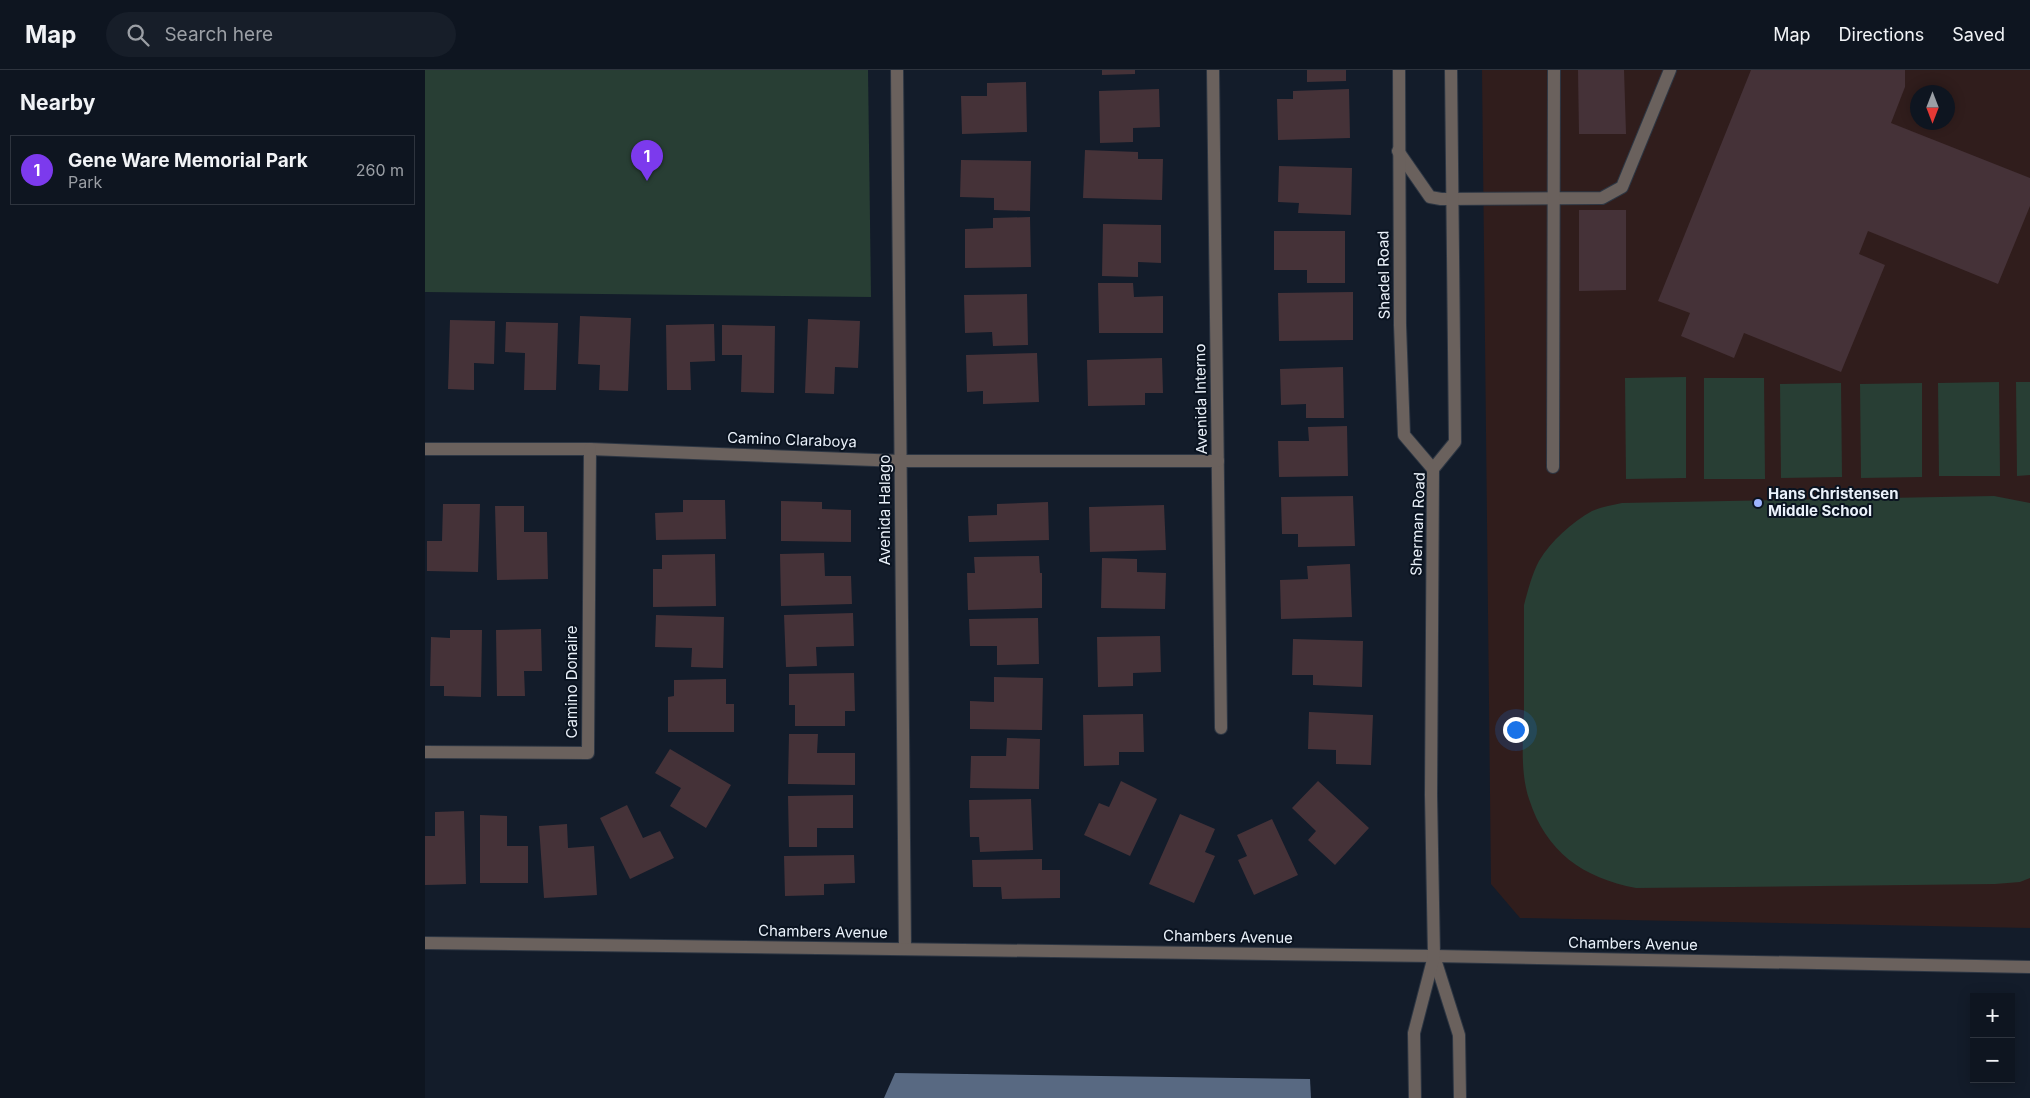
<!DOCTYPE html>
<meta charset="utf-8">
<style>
:root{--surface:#0e1520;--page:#171e29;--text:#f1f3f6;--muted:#9b9fa5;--line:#2e343e;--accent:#7c3aed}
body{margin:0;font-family:Inter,sans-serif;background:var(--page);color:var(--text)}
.controls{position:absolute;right:15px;bottom:15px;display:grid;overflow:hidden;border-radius:0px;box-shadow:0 2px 12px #0003}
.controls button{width:45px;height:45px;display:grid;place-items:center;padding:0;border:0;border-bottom:1px solid var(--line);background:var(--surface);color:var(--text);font:25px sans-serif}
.compass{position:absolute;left:1485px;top:15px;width:45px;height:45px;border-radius:50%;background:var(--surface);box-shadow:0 2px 12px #0003;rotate:180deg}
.you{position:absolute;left:1090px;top:659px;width:18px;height:18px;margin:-12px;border:4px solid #fff;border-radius:50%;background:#1a73e8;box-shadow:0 0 0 8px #1a73e833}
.badge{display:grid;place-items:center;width:32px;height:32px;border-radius:50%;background:var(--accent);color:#fff;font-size:16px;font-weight:700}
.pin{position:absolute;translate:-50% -41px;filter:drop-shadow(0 1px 2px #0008)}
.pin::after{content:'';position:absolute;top:26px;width:18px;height:15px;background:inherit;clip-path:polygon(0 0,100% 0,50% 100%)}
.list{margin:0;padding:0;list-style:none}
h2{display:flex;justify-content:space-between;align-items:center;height:65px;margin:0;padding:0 20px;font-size:21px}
h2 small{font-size:16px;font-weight:400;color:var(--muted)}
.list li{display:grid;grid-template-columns:32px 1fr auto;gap:15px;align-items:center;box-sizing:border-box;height:70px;margin:0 10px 10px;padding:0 10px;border:1px solid var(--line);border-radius:0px}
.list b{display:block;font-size:19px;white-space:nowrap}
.list p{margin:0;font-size:16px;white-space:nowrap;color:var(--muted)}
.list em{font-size:16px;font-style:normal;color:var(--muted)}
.icon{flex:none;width:28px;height:28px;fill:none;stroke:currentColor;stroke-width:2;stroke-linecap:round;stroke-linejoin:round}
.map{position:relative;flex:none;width:1605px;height:1028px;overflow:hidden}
header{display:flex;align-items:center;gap:30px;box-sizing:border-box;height:70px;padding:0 25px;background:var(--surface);border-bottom:1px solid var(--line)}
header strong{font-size:24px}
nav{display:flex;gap:28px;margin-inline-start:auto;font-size:18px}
.search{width:350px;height:45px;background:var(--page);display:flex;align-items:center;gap:12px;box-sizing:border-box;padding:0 18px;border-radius:28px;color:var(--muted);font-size:19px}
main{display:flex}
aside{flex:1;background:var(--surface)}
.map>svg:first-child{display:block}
.education{fill:#301d1c;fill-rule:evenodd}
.green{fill:#283e34}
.water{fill:#586982}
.building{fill:#453238}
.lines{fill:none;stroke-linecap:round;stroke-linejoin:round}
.service-casing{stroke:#2d3643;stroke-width:14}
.minor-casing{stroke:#2d3643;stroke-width:14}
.tertiary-casing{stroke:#2d3643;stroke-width:14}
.service{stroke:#6a615d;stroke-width:12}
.minor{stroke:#6a615d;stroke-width:12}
.tertiary{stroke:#6a615d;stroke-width:12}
.poi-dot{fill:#9cb4fd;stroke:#0a1320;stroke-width:2}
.labels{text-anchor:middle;stroke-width:4;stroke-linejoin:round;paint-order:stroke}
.street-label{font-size:15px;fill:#eaf1fa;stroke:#0a1320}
.poi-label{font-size:15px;font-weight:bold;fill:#eaf1fa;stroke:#0a1320;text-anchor:start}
</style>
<header>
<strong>Map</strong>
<div class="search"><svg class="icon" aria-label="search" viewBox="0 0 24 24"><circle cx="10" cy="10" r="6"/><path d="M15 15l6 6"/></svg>Search here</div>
<nav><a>Map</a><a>Directions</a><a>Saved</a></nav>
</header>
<main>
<aside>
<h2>Nearby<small></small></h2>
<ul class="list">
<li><span class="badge">1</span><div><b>Gene Ware Memorial Park</b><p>Park</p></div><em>260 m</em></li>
</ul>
</aside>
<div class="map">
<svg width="1605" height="1028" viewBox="0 0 1605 1028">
<rect width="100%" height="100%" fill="#131c2a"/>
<!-- education -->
<path class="education" d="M1057,0h548v858l-510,-10 -29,-34zM1492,22h30v30h-30z"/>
<!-- green -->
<g class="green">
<path d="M0,0h443l3,227 -446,-5z"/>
<path d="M1261,307v101l-60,1 -1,-101z"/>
<path d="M1279,308h60l1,101h-61z"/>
<path d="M1574,312l1,94h-61l-1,-93z"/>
<path d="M1591,312h14v93l-13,1z"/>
<path d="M1416,313l1,94 -61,1 -1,-94z"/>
<path d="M1497,313v94l-61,1 -1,-94z"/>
<path d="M1569,426l36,7v375l-10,4 -25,2 -359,4c-53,-10 -90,-36 -107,-89 -9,-27 -6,-59 -5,-87 0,-36 0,-72 0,-107 4,-15 8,-31 15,-44 12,-20 33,-39 53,-50 9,-4 20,-6 30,-8z"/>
</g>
<!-- water -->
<path class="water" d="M470,1003l415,6 1,19h-427z"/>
<!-- building -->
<g class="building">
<path d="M677,0h33v4l-33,1z"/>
<path d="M882,0h39v11l-39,1z"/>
<path d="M1153,0h46l2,64h-47z"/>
<path d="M1326,0h154v17l-14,36 139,55v28l-32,78 -130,-53 -9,23 26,11 -44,107 -97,-39 -10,25 -53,-22 9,-23 -32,-12z"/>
<path d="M601,12l1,50 -65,2 -1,-38h26v-13z"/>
<path d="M734,19l1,38 -27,1v14l-33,1 -1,-52z"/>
<path d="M924,19l1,49 -72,2 -1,-41h16v-8z"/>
<path d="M660,80l53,2v7h25l-1,41 -79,-2z"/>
<path d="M536,90l70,1 -1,50 -36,-1v-12l-34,-1z"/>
<path d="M854,96l73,2 -1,47 -53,-2 1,-10 -21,-1z"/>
<path d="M1154,140h47v80l-47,1z"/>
<path d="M605,147l1,50 -66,1v-39l28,-1v-10z"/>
<path d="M678,154l58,1v38l-23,-1v15l-36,-1z"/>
<path d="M849,161h71v52h-38v-13h-33z"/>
<path d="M673,213h35l1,14 29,-1v37h-64z"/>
<path d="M928,222v48l-74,1 -1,-48z"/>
<path d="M602,224l1,51 -35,1 -1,-14 -27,1 -1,-38z"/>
<path d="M155,246l51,2 -3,73 -29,-1 1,-25 -22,-1z"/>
<path d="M383,249l52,2 -2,47 -23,-1 -1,27 -29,-1z"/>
<path d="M25,250l45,1 -1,43 -20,-1v27l-26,-1z"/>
<path d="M81,252l52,1 -2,67h-32l1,-37 -20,-1z"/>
<path d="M289,254l1,37 -25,1 1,28h-24l-1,-65z"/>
<path d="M297,255l53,1 -1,67 -33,-1 1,-37h-20z"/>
<path d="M612,283l2,49 -56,2v-13l-16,1 -1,-37z"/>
<path d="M737,288l1,35h-18v12l-57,1 -1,-46z"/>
<path d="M918,297l1,51h-38v-14l-25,1 -1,-36z"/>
<path d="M922,356l1,50 -69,1 -1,-36h31l-1,-14z"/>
<path d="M928,426l2,50 -57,1v-13h-16l-1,-37z"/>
<path d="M258,430h42l1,39 -70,1 -1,-27 28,-1z"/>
<path d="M356,431l41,1v7l29,1v32l-70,-1z"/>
<path d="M623,432l1,38 -80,2 -1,-26 29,-1v-11z"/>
<path d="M18,434h37l-2,68 -51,-1v-30h15z"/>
<path d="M739,435l2,45 -76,2 -1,-45z"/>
<path d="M70,436h29v26h23l1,47 -51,1z"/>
<path d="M399,483l1,23h26l1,28 -71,2 -1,-52z"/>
<path d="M290,484l1,52 -63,1v-38h9v-14z"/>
<path d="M614,486l1,17h2v35l-74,2 -1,-37h8l-1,-16z"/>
<path d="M677,488l35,1v13l29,1 -1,36 -64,-1z"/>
<path d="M925,494l2,53 -71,2 -1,-39 28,-1 -1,-13z"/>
<path d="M428,543l1,33 -38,1 1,19 -31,1 -2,-52z"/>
<path d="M231,545l68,2 -1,51 -32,-1 1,-19 -37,-1z"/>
<path d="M613,548l1,46 -42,1v-19h-27l-1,-27z"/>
<path d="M116,559l1,42h-18l1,25h-28l-1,-66z"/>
<path d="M25,560h32l-1,67 -37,-1v-10h-14l1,-49 19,1z"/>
<path d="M735,566l1,36 -28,1v13l-35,1 -1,-50z"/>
<path d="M868,569l70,2 -1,46 -49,-2v-10h-21z"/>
<path d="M429,603l1,38h-10v15h-50v-21h-6v-31z"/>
<path d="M569,607l49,1 -1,52 -72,-1v-28l24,1z"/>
<path d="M301,609v25h8v28h-66v-35l6,-1v-16z"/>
<path d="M884,642l64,3 -2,50 -35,-1v-14l-28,-1z"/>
<path d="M718,644l1,38h-25v13l-35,1 -1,-51z"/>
<path d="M364,664h29l-1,19h38v32l-67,-1z"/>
<path d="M582,668l33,1 -1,50 -69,-1 1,-32h35z"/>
<path d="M245,679l61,36 -25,43 -36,-22 11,-18 -26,-15z"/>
<path d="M696,711l36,18 -27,57 -46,-21 15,-32 10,4z"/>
<path d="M893,711l51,47 -34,37 -27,-25 8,-9 -24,-23z"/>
<path d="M428,725v33h-36v19h-28l-1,-51z"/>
<path d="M606,729l2,51 -53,2 -1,-15h-9l-1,-37z"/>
<path d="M202,735l16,33 17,-7 14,27 -44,21 -30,-61z"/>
<path d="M39,741l2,73 -41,1v-49h10v-24z"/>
<path d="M755,744l35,15 -10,23 10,4 -21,47 -45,-19z"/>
<path d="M55,745l27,1v30h21v37h-48z"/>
<path d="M847,749l26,56 -44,20 -16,-35 9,-4 -10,-21z"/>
<path d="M142,754l1,24 26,-2 3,49 -53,3 -5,-72z"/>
<path d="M429,785l1,28 -31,1v11l-39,1 -1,-40z"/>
<path d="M617,789v11h18v28l-58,1 -1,-12h-28l-1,-27z"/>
</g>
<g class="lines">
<defs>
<g id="service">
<path d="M973,81l32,46 11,2 161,-1 20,-11 48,-117"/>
<path d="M1128,397l1,-397"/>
</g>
<g id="minor">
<path d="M472,0l8,879"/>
<path d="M788,0l8,658"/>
<path d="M0,379h165l311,12h317"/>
<path d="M0,682l163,1 2,-304"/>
<path d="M0,873l1009,13 596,11"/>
</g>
<g id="tertiary">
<path d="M974,0l1,255 4,110 29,34"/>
<path d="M1009,886l25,79 1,63"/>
<path d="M990,1028l-1,-65 20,-77 -3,-161 2,-326 22,-27 -4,-372"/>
</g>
</defs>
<!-- service casing -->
<use href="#service" class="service-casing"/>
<!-- minor casing -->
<use href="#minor" class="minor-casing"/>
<!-- tertiary casing -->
<use href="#tertiary" class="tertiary-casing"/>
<!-- service -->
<use href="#service" class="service"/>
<!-- minor -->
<use href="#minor" class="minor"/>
<!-- tertiary -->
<use href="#tertiary" class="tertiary"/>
</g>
<!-- markers -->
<circle class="poi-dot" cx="1333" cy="433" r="5"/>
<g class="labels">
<!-- street labels -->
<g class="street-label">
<text transform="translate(959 205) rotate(-91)" y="5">Shadel Road</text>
<text transform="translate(776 329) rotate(-91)" y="5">Avenida Interno</text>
<text transform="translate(367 370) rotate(2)" y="5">Camino Claraboya</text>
<text transform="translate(460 440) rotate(-90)" y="5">Avenida Halago</text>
<text transform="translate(993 454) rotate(-88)" y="5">Sherman Road</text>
<text transform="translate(147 612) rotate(-90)" y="5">Camino Donaire</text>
<text transform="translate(398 862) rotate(1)" y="5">Chambers Avenue</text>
<text transform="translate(803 867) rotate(1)" y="5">Chambers Avenue</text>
<text transform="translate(1208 874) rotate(1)" y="5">Chambers Avenue</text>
</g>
<!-- poi labels -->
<g class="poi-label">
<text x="1343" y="429">Hans Christensen<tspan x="1343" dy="17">Middle School</tspan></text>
</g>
</g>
</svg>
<div class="controls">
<button>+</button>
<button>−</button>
</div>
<svg class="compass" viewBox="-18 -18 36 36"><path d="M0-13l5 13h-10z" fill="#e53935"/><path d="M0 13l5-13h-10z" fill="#9b9fa5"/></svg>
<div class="you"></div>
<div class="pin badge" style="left:222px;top:111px">1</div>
</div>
</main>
